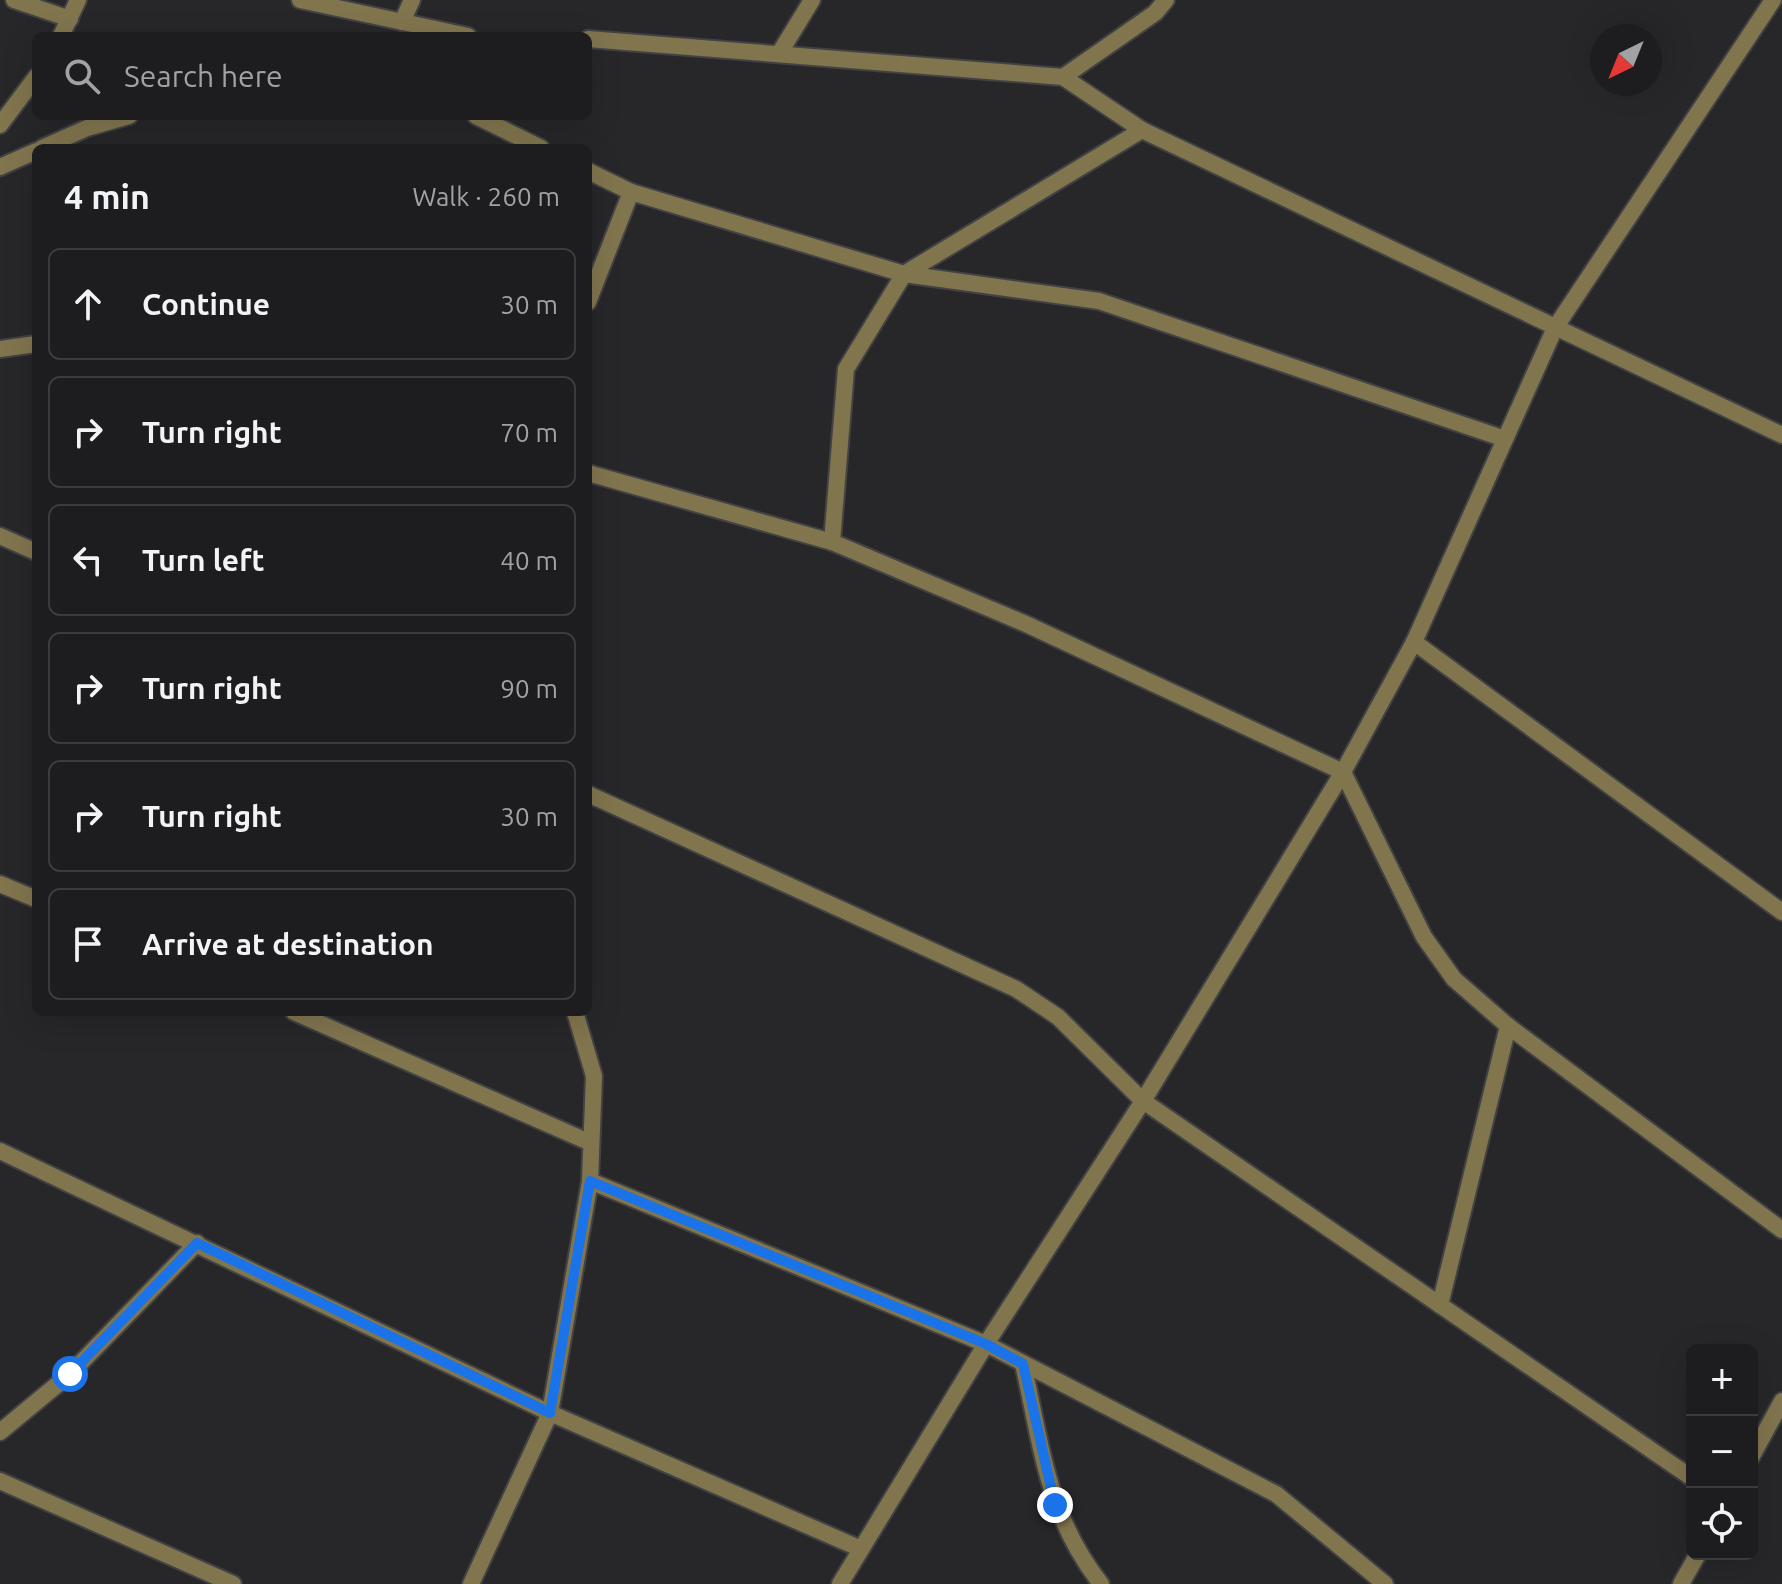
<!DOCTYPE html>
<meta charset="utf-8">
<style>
:root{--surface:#1d1d20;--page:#252629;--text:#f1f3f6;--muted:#a0a2a5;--line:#3b3b3e}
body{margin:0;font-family:Ubuntu,sans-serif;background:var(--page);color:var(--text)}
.controls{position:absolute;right:24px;bottom:24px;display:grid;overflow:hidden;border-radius:12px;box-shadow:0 8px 32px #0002}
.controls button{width:72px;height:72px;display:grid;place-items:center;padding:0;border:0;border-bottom:2px solid var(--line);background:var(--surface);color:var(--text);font:40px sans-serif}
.compass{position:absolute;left:1590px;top:24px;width:72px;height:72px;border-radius:50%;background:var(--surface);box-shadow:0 8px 32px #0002;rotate:223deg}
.stop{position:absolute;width:24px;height:24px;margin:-18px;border:6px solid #1a73e8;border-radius:50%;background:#fff}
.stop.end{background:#1a73e8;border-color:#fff;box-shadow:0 2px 8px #0008}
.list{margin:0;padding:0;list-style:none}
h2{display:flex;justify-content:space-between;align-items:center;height:104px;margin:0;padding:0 32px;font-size:34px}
h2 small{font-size:26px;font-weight:400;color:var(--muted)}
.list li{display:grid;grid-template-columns:52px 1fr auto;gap:24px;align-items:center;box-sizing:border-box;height:112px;margin:0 16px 16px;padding:0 16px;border:2px solid var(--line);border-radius:12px}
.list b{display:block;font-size:30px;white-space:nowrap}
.list em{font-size:26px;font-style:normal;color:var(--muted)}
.icon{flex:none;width:44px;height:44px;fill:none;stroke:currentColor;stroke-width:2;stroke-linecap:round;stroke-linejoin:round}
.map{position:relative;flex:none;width:1782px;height:1584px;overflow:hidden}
.search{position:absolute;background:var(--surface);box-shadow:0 8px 32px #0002;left:32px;top:32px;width:560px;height:88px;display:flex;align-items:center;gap:20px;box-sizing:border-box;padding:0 28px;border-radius:12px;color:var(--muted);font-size:30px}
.panel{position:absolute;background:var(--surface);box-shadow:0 8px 32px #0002;left:32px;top:144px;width:560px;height:872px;border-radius:12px}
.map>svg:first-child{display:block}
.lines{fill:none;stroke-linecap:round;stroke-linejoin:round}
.street-casing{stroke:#424245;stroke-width:20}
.street{stroke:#81754e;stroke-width:16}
.route{stroke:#1a73e8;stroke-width:10}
</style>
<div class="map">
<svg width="1782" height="1584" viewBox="0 0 1782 1584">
<rect width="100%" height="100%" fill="#27272a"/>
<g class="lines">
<defs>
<g id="street">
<path d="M14,0l56,19"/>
<path d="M300,0l168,36"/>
<path d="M402,22l10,-22"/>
<path d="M61,36l17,-36"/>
<path d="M588,39l475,38 79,53 640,305"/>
<path d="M779,54l33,-54"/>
<path d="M1063,77l92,-64 11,-13"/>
<path d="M476,116l65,32"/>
<path d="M0,125l36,-48"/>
<path d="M42,148l45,-20 42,-12"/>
<path d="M0,167l36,-16"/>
<path d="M588,171l43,21 273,82 195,27 406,138"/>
<path d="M588,302l43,-110"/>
<path d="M0,349l36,-5"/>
<path d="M588,473l244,69 194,82 317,148 81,165 30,42 54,47 274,204"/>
<path d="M0,536l36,16"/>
<path d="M832,542l14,-173 58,-95 238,-144"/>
<path d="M1414,642l368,270"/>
<path d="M588,794l428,195 42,28 85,84 549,377"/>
<path d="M0,884l36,15"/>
<path d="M294,1012l297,131"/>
<path d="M0,1151l550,262 311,136"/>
<path d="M590,1181l396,163 290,150 109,90"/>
<path d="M1440,1305l68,-279"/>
<path d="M1023,1364c19,83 24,151 78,220"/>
<path d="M0,1432l70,-58 127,-131"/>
<path d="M1752,1456l30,-55"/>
<path d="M0,1481l233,103"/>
<path d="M471,1584l79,-171 40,-232 4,-105 -19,-64"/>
<path d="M840,1584l146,-240 157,-243 200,-329 71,-130 141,-314 218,-328"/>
<path d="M1681,1584l17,-30"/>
</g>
</defs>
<!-- street casing -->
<use href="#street" class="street-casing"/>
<!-- street -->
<use href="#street" class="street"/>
</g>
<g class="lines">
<!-- route -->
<path class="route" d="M70,1374l127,-131 353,170 40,-232 396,163 37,20 32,141"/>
</g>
</svg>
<div class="controls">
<button>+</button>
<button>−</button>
<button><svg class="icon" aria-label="locate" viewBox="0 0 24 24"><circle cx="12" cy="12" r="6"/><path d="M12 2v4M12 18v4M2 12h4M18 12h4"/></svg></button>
</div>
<svg class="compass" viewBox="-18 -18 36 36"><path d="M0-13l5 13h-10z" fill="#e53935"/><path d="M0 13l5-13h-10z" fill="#a0a2a5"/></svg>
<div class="stop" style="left:70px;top:1374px"></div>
<div class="stop end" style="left:1055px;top:1505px"></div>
<div class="search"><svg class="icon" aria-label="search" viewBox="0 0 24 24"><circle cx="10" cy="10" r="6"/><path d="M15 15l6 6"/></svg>Search here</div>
<section class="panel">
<h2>4 min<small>Walk · 260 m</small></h2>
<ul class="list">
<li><svg class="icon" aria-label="ahead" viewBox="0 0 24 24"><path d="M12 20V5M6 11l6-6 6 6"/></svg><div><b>Continue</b></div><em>30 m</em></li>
<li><svg class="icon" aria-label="right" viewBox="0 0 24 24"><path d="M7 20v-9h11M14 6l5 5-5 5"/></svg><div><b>Turn right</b></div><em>70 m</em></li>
<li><svg class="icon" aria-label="left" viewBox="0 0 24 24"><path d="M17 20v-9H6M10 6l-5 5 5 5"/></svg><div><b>Turn left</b></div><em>40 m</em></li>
<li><svg class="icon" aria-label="right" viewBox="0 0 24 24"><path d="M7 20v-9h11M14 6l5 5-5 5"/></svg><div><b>Turn right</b></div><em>90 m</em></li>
<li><svg class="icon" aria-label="right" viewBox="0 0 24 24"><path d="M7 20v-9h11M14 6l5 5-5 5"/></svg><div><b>Turn right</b></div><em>30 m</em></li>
<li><svg class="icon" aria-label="arrive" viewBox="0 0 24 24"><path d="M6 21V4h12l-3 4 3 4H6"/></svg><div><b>Arrive at destination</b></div></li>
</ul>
</section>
</div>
